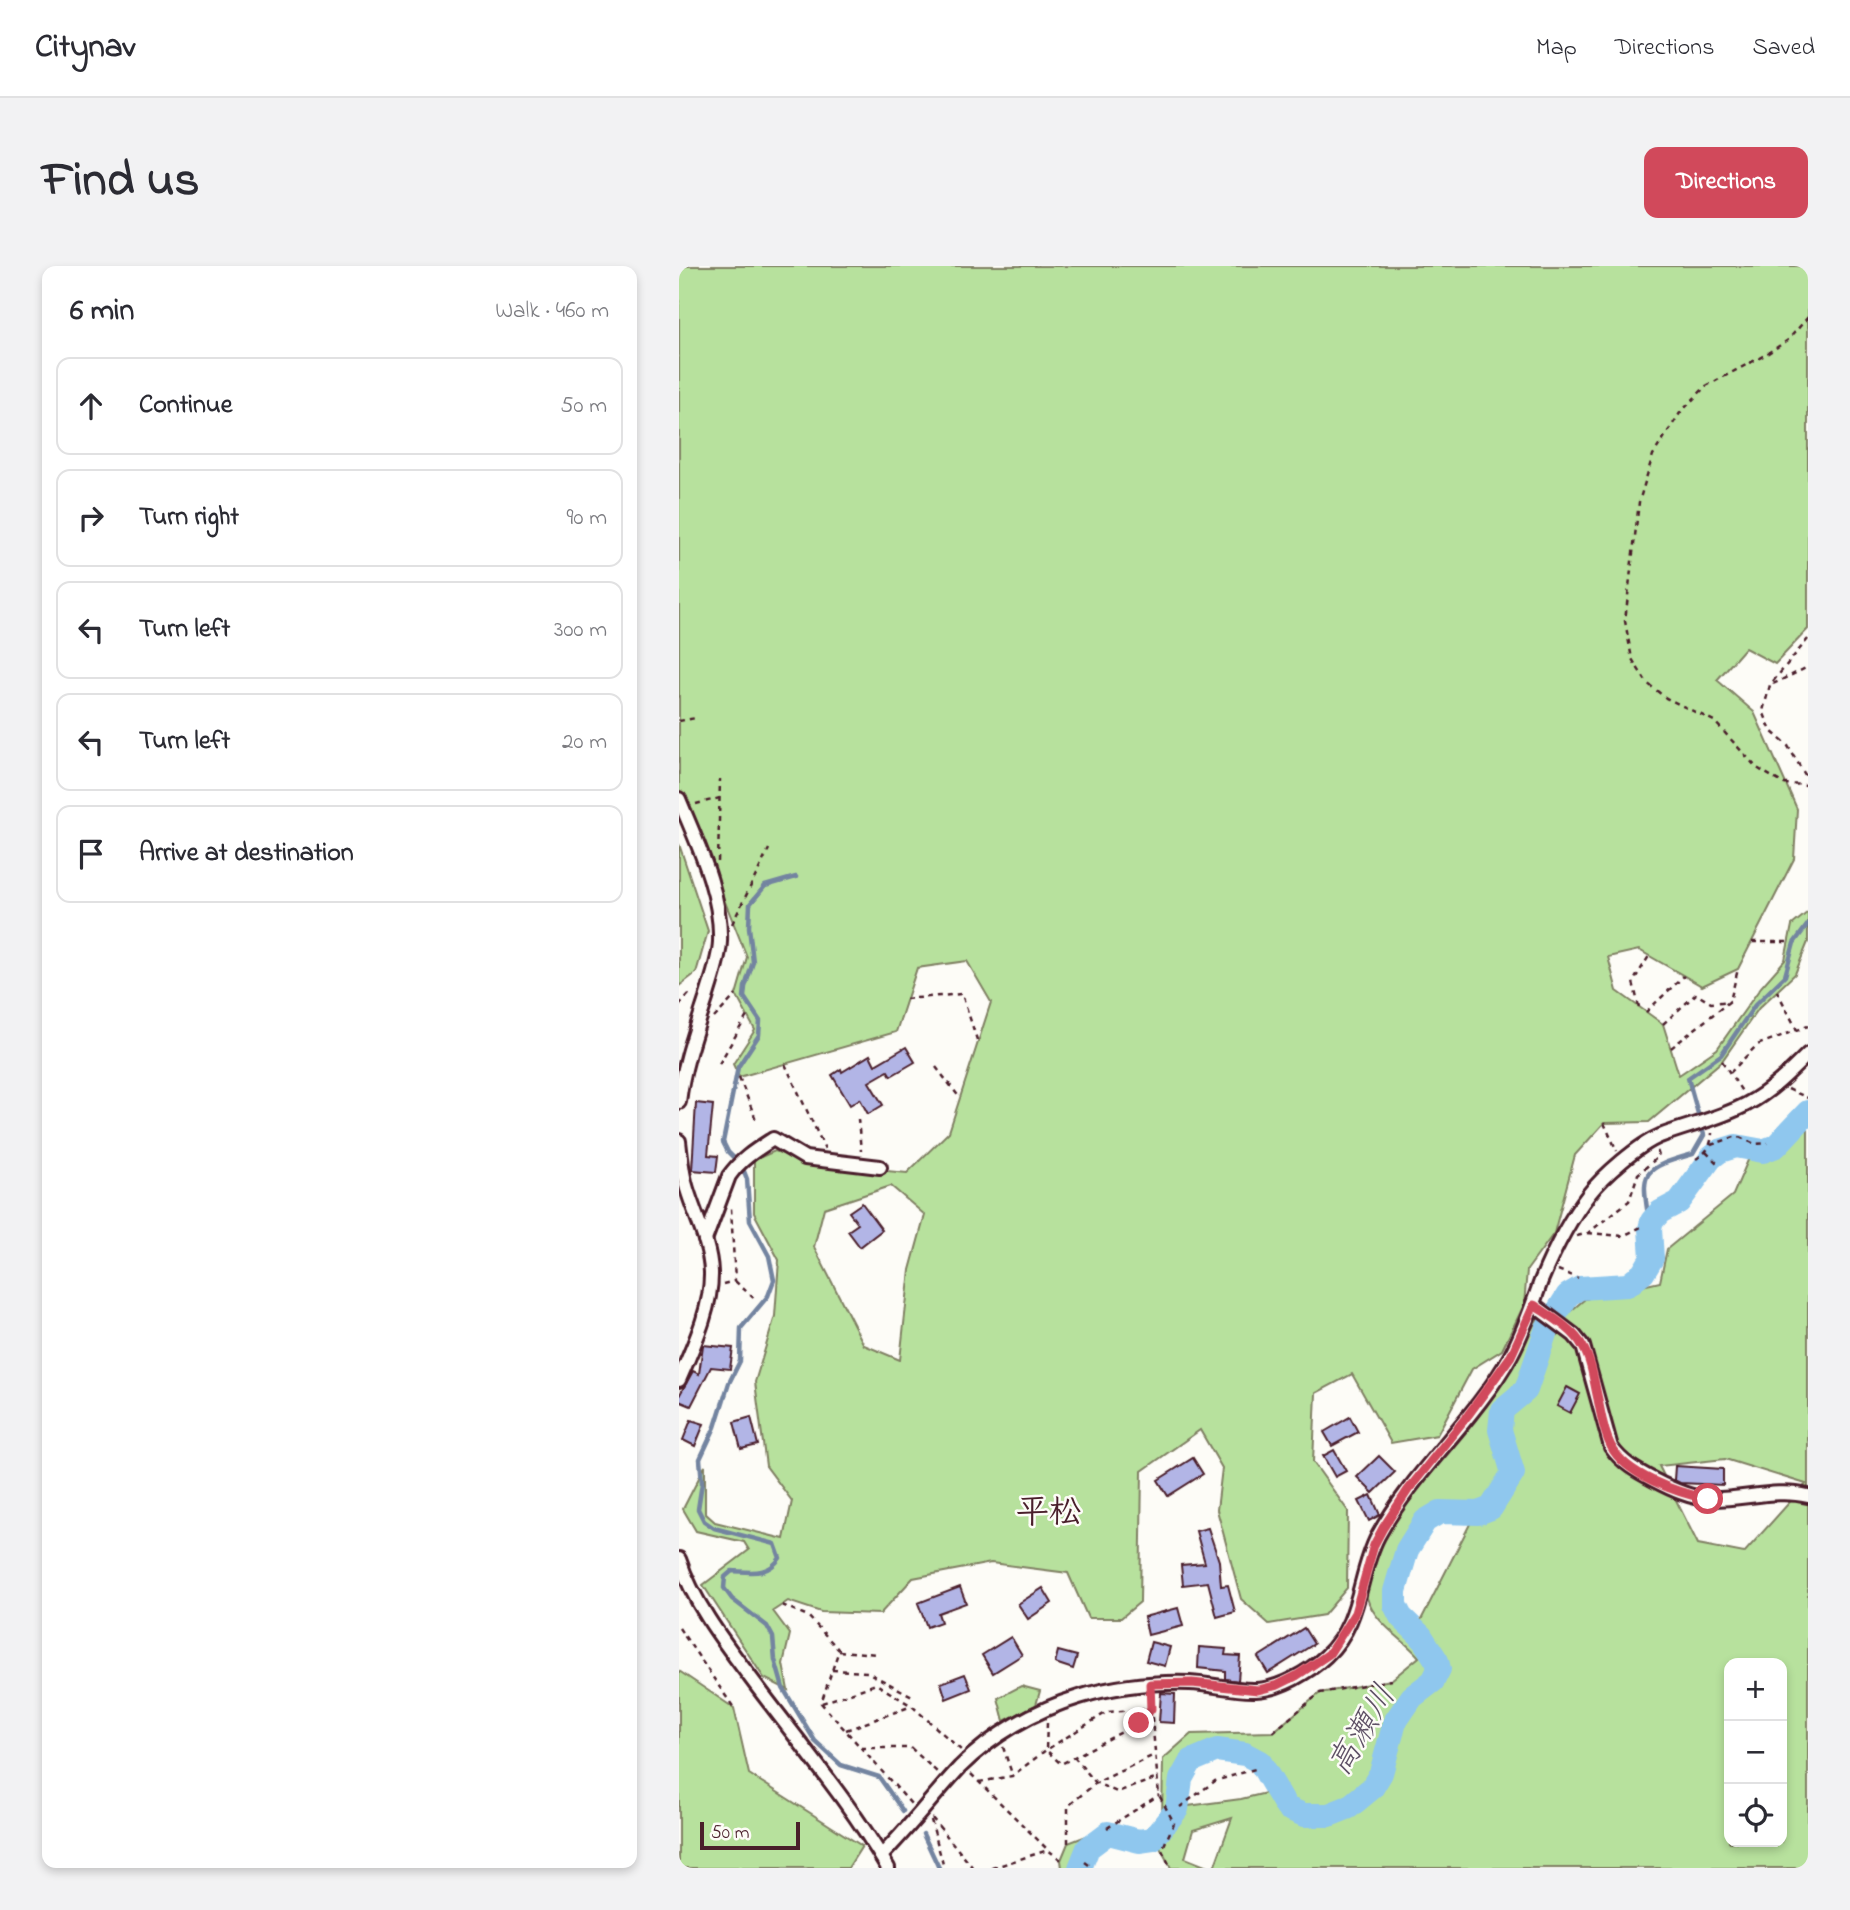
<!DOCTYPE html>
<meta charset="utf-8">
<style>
:root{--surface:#fff;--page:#f2f2f3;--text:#2b2b33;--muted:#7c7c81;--line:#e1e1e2;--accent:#d1495b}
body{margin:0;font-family:"Indie Flower","Klee One",sans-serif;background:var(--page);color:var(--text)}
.controls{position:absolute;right:21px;bottom:21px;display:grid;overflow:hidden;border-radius:14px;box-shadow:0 4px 10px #0003}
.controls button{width:63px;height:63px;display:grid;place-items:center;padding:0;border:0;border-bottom:2px solid var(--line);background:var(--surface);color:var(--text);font:35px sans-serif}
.scale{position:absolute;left:21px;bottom:18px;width:100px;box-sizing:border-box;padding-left:7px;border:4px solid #4a1f2b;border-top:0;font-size:19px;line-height:24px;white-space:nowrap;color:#4a1f2b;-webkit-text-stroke:5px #fdfcf7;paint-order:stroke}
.stop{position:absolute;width:21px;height:21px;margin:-16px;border:5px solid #d1495b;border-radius:50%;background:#fff}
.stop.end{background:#d1495b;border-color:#fff;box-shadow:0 2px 7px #0008}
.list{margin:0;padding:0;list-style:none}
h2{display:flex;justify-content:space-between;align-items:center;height:91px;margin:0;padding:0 28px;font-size:30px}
h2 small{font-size:23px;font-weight:400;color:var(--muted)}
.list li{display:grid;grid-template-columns:46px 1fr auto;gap:21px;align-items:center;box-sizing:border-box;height:98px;margin:0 14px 14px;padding:0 14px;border:2px solid var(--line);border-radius:14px}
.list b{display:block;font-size:26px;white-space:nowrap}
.list em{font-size:23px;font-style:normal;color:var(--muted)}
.icon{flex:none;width:38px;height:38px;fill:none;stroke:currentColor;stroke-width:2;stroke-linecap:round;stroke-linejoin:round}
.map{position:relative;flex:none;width:1129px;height:1602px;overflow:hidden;border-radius:14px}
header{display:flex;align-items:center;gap:42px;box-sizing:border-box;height:98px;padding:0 35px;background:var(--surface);border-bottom:2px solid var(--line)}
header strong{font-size:33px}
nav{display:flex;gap:38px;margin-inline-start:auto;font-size:24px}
.intro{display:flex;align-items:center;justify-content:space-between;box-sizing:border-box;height:168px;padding:0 42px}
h1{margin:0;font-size:49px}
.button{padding:18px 32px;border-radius:14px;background:var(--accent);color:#fff;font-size:24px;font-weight:700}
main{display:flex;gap:42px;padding:0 42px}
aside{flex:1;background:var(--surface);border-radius:14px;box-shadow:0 4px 10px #0003}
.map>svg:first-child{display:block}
.green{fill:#b7e19d;stroke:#808064;stroke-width:2;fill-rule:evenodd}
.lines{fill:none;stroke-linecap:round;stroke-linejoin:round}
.stream{stroke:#7384a0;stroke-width:4.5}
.river{stroke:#8fc7ee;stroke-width:24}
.building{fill:#b2b5e6;stroke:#4a1f2b;stroke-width:2}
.street-casing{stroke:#4a1f2b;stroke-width:18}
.path{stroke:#4a1f2b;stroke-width:2.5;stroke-dasharray:5 5;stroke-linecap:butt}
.street{stroke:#fdfcf7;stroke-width:12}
.route{stroke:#d1495b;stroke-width:9}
.labels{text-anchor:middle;stroke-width:5;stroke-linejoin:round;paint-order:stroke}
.neighbourhood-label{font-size:33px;font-weight:bold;fill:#4a1f2b;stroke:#fdfcf7}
.water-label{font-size:33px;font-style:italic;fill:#5f5166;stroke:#fdfcf7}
</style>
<header>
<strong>Citynav</strong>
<nav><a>Map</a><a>Directions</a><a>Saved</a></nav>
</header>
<div class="intro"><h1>Find us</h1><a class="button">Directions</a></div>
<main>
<aside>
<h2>6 min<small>Walk · 460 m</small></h2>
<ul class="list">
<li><svg class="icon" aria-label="ahead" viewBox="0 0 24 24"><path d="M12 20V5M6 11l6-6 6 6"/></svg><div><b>Continue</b></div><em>50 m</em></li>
<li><svg class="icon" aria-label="right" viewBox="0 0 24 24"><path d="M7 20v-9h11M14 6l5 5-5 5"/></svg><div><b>Turn right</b></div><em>90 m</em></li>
<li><svg class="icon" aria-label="left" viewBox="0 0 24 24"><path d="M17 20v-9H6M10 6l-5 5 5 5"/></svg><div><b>Turn left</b></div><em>300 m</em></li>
<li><svg class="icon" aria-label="left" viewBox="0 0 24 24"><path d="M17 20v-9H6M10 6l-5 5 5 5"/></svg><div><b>Turn left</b></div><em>20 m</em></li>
<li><svg class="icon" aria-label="arrive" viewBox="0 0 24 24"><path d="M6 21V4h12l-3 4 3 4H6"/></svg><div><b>Arrive at destination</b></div></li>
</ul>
</aside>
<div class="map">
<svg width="1129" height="1602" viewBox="0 0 1129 1602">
<rect width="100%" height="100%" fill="#fdfcf7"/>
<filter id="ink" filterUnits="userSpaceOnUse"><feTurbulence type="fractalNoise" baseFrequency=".0143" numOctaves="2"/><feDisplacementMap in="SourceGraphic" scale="14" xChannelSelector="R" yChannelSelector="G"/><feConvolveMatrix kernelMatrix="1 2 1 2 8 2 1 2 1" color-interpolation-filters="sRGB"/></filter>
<g filter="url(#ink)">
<!-- green -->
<g class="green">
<path d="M0,0h1129v363l-33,35 -30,-16 -28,32 37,32 43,97 -3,50 -56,110 -36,17 -63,-36 -31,7 9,34 46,33 16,51 38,-26 44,-62 24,-27 7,-35 16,-13v30l-13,32 -36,34 -37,53 -73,61 -45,1 -29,32 -21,78 -27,37 -3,35 -22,45 -30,19 -35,66 -46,8 -39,-69 -36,19 -3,69 35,49 -1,77 -23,27 -55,9 -28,-25 -24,-89 5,-42 -22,-38 -58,41 -2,131 -19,16h-33l-20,-45 -77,-10 -78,15 -33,36 -59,-2 -33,-11 -15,10 17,23 -7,30 5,26 -24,-12 -61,-93 46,-35 -5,-8 -48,-11 -13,-22 22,-43v47l10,9 69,17 8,-38 -26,-35 -11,-84 20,-66 4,-56 -25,-47v-53l21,-9 31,12 101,10 42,-41 42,-130 -24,-41 -50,7 -21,64 -157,45 -6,-13 22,-34 -19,-35 11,-38 -55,-138 -13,2zM212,920l34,29 -15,55 -10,90 -36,-15 -50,-98 10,-39z"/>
<path d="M0,578l29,87 -12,42 -17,13z"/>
<path d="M1129,839v763h-594l18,-50 -39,12 -8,28 25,10h-39l-15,-28 -16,5 -34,-5 -21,22 -1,6h-22l-1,-8 7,-17 39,-15 43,7 12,-15 1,-61 28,-25 82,-2 47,-39 71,-13 28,-23c-16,-19 -44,-33 -52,-59 -13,-47 82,-142 109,-178 23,-32 43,-65 61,-101l20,16 9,-20 19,-16 75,-17 7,-33 66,-54 22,-51 13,-1zM1046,1193l81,25 -62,69 -46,-9 -39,-78zM756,1255l36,1 -51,100 -18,-12 -4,-16 12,-42 11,-19zM1050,1397h53v179h-53zM540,1488l30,4 21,34 -29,7 -61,8 6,-32 9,-13z"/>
<path d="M0,1405l55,37 15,66 113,72 -14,22h-169z"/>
<path d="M342,1420l19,5 -4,14 -32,16 -6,-23z"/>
</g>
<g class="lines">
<!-- stream -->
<g class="stream">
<path d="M117,611l-31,9 -15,18 -1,23 4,35 -8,25 -1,10 16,24 -1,14 -21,32 -15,75 5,10 14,14 5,13 3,42 19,35 5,24 -6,16 -27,32 -1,33 -11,22 -14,44 -15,32 2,24 -4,26 6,12 10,7 61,16 5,14c-13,18 -28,14 -48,13l-7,6 -1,11 8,11 35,27 6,11 2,23 8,28 32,53 26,24 38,12 24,34"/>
<path d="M971,963c-8,-56 -14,-59 43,-75l11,-19 -16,-57 33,-23 34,-50 30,-29 9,-33 14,-19"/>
<path d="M244,1568l16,34"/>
</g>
<!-- river -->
<path class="river" d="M401,1602l8,-20 20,-15 31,8 14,-2 24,-30 4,-30 10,-18 26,-11 28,4 15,8 27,46 17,7h25l20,-8 23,-19 9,-15 14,-51 17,-25 21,-16 6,-12 -2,-8 -16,-25 -20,-19 -6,-12v-14l12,-41 18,-29 15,-9 38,1 13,-5 22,-35 -13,-43 2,-20 24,-20 21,-62 21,-33 12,-7 48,-3 15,-12 9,-15 -2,-29 2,-8 8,-9 19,-10 32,-44 9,-7 16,-5 27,5 13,-5 32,-34"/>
</g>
<!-- building -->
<g class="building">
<path d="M227,781l9,15 -24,14 -3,-5 -19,11 14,23 -15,9 -8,-15 -10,6 -18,-30 9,-6 1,3 28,-17 5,10z"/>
<path d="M17,837l17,2 -5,50 10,1 -2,16 -24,-2z"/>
<path d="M183,937l20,27 -22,17 -12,-16 10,-7 -9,-12z"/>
<path d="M24,1079l30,3 -3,21 -19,-2 -20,39 -12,-5v-5l14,-25 6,3z"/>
<path d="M888,1121l13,7 -10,19 -13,-7z"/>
<path d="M72,1151l7,28 -17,4 -7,-27z"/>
<path d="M671,1151l8,15 -26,14 -8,-14z"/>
<path d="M12,1154l13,4 -9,22 -12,-6z"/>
<path d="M655,1184l12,21 -11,6 -12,-21z"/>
<path d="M700,1190l16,16 -22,21 -16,-16z"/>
<path d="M514,1192l10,16 -35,22 -10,-16z"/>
<path d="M996,1200l48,3v16l-43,-2 -6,-3z"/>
<path d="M692,1229l9,20 -11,6 -10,-20z"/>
<path d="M529,1262l11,33 2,25 7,-1 7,27 -18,5 -9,-35 -25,3 -2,-20 24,-2 -9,-32z"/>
<path d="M281,1321l6,16 -28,10 3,9 -14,5 -9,-24z"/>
<path d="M364,1322l9,15 -24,16 -10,-15z"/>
<path d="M499,1342l5,18 -35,9 -4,-18z"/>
<path d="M625,1362l10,16 -46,29 -10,-16z"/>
<path d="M332,1371l11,18 -29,18 -11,-18z"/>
<path d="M472,1376l19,5 -5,19 -19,-5z"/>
<path d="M520,1381l27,2 -1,6 15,1 -2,25 -13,-2v-8l-27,-3z"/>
<path d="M379,1385l19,5 -4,13 -18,-6z"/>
<path d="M286,1408l6,15 -25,10 -5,-16z"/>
<path d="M482,1427l14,1 -1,29 -15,-1z"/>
</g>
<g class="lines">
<defs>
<g id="street">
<path d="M0,533c18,44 43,94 41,143 -1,19 -9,39 -14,57 -11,34 -23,68 -27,103"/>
<path d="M0,875c2,16 3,33 8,48 8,27 23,54 24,83 1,36 -18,75 -32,108"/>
<path d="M26,974l24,-64c12,-17 27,-26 44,-37l32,19 75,9"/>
<path d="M855,1039l40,30 9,11 28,101c11,16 26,24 43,33 17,9 36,18 56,19 33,1 66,-11 98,-3"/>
<path d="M0,1293c14,43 44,82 71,118 46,62 100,125 138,191"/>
<path d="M202,1590c28,-28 52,-60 79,-89 32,-32 75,-57 119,-70 36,-11 74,-15 111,-14 22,1 44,8 66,7 24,-1 53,-18 70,-34 37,-35 31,-80 52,-120 36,-66 97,-116 133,-181 13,-24 21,-49 30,-74 12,-29 28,-61 48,-87 14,-18 49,-49 71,-58 29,-11 59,-17 87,-32 23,-12 42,-31 61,-50"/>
</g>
</defs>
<!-- street casing -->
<use href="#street" class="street-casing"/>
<!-- path -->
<g class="path">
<path d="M1129,51l-20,23 -23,15 -59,31 -26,27 -27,42 -14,47 -14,119 7,38 15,24 19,15 48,23 43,47 27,16 24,1"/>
<path d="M1129,373l-38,46 -7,26 8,20 17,15 20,34"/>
<path d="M1094,418l35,-17"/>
<path d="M0,455l17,-3"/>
<path d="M17,538l24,-6"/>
<path d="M39,596l2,-83"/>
<path d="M53,658l37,-75"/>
<path d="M1073,676h37"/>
<path d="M1098,725l20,39"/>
<path d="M227,733l56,-5 16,49"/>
<path d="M0,739l11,-12"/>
<path d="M960,741l-6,-25 16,-26"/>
<path d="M967,746l38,-36"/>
<path d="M35,752l22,-23"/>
<path d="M984,758l33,-30 15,9 19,-2"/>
<path d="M992,782l59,-47 8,-32"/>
<path d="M1043,795l21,32"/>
<path d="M40,798l28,-48"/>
<path d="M106,798l40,85"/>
<path d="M257,801l24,31"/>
<path d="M1051,807l27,-28 51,-19"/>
<path d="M60,811l18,45"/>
<path d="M1109,823l20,9"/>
<path d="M179,853l3,32"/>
<path d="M925,857l13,28"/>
<path d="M1032,879l26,-9 18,8 13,-1"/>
<path d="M1027,886l12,12"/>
<path d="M1017,893c11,-7 15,-12 16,-26"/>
<path d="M909,967l35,3 22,-11"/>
<path d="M898,970l11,-3 41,-32 9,-27 21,-18 -2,-6"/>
<path d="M879,1004l20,8"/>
<path d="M56,1015l22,20"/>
<path d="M44,1018l12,-3 -4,-73"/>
<path d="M103,1339l26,11 31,34 -18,53 91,102"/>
<path d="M0,1362l55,80"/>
<path d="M160,1385l39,3"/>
<path d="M153,1404l35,2 47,25"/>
<path d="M471,1431l9,98 15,28 -12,27 9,18"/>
<path d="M143,1437l54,-19 36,22 49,44"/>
<path d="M368,1457l-1,27 15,14 78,-41 12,-14"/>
<path d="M167,1464l66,-24"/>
<path d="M594,1466l47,-39 71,-13"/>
<path d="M324,1481l9,27"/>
<path d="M182,1482h50l27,25"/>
<path d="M395,1491l22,26 58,-28"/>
<path d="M292,1508l77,76"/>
<path d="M300,1516l33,-6 34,-26 61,-38 44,-3"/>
<path d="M501,1541l35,-26 40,-12"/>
<path d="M253,1552l41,50"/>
<path d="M252,1554l13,48"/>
<path d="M428,1562l52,-33"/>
<path d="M389,1577v-37l28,-23 21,9 38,-13"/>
<path d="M406,1596l8,6"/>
<path d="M313,1602l56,-18 13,10"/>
</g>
<!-- street -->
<use href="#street" class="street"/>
</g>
</g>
<g class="lines" filter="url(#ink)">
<!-- route -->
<path class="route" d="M460,1457l12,-14 -1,-25 42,-1 66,7 20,-5 18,-9 33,-22 26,-41 19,-68 9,-17 25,-38 60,-75 43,-59 23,-51c16,11 40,24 49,42 9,15 11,35 15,52 3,15 5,32 13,47 14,29 67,47 97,53"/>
</g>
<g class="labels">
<!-- neighbourhood labels -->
<g class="neighbourhood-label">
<text x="370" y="1256">平松</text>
</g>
<!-- water labels -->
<g class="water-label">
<text transform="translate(681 1463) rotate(-59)" y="12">高瀬川</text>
</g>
</g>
</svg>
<div class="controls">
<button>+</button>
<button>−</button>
<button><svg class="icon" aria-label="locate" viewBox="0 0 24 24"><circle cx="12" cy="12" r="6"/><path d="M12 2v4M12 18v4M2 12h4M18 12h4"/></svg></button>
</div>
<div class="scale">50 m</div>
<div class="stop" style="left:1029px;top:1233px"></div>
<div class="stop end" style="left:460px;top:1457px"></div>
</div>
</main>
